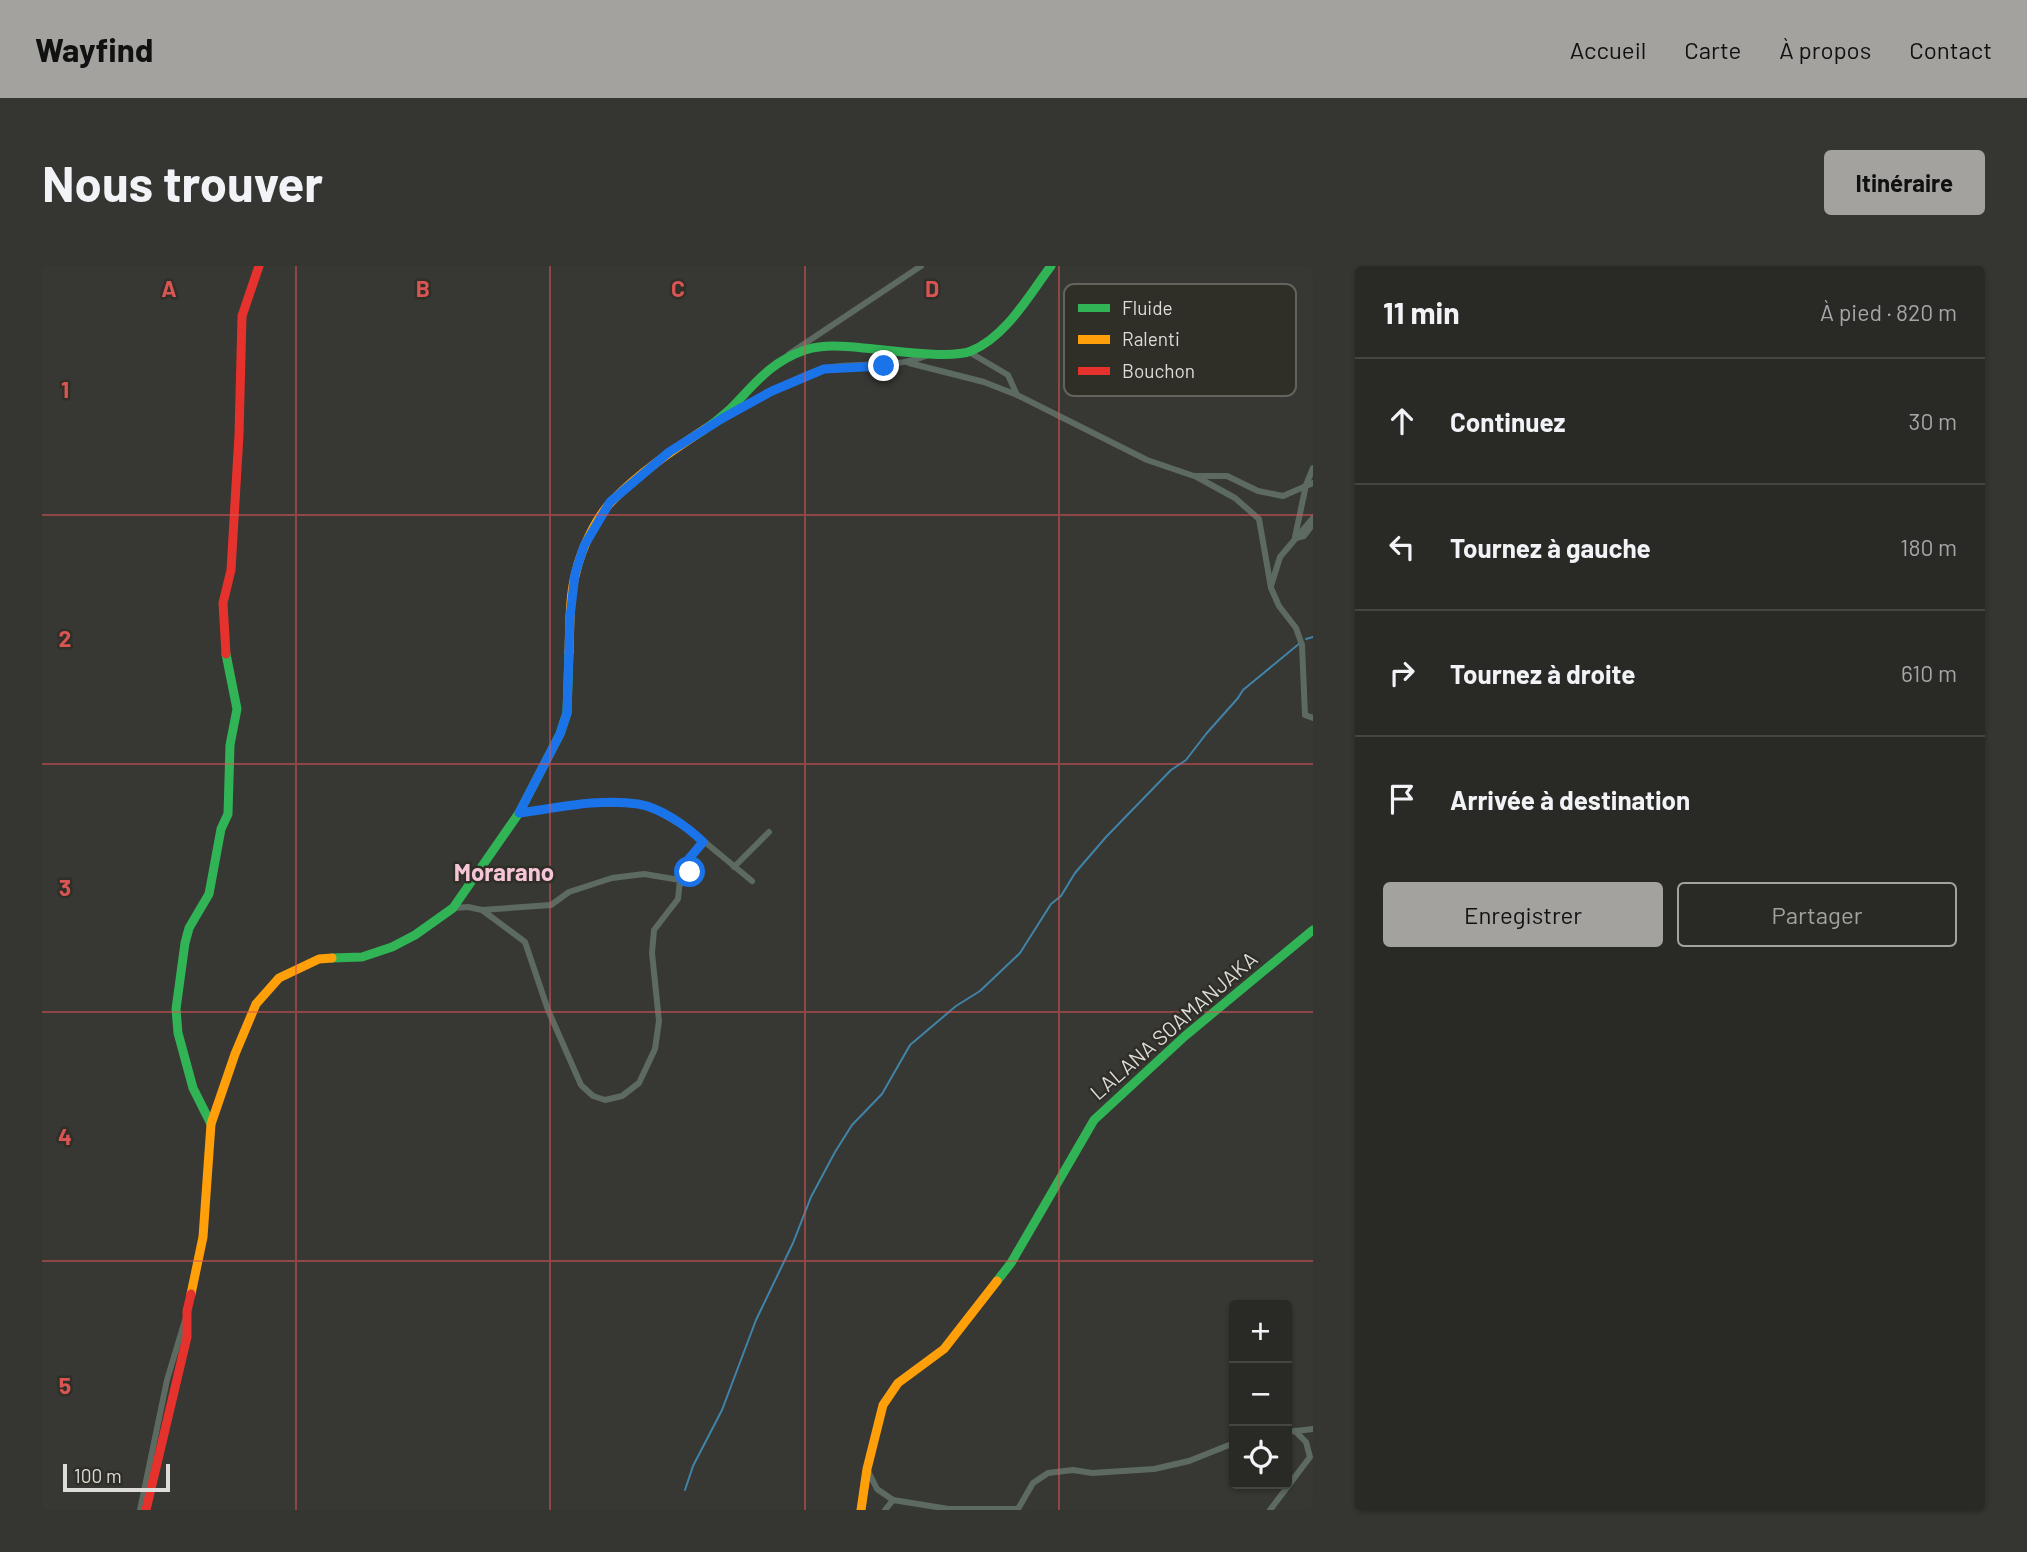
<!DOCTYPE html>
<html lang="fr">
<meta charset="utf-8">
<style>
:root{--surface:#292926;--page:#353532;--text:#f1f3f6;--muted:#a5a6a7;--line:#454543;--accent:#a3a29e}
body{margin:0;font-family:Barlow,sans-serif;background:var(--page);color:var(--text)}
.controls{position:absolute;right:21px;bottom:21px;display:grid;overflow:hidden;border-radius:7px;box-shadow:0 2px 5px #0004}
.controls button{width:63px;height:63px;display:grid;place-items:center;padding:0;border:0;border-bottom:2px solid var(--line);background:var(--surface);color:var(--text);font:35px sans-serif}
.scale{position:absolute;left:21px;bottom:18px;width:107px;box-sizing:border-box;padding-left:7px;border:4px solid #dddcd8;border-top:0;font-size:19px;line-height:24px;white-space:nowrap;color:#dddcd8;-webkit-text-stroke:5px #2f2e27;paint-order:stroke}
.stop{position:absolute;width:21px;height:21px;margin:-16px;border:5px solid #1a73e8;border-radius:50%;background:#fff}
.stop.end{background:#1a73e8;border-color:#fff;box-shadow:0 2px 7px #0008}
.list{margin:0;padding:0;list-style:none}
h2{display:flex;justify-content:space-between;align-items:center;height:91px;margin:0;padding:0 28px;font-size:30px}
h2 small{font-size:23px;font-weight:400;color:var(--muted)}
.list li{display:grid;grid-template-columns:46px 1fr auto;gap:21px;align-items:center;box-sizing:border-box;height:126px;padding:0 28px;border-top:2px solid var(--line)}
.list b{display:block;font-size:26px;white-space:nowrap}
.list em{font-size:23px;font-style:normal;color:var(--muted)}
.actions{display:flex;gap:14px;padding:21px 28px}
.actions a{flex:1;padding:16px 0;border:2px solid var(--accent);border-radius:7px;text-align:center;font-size:24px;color:var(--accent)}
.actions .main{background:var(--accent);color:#111}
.icon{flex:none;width:38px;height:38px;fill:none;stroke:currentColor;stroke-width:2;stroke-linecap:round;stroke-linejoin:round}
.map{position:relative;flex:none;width:1271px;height:1244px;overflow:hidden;border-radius:7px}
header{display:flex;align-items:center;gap:42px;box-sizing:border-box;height:98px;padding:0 35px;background:var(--accent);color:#111}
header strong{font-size:33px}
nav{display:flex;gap:38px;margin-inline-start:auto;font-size:24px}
.intro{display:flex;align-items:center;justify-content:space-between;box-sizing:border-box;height:168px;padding:0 42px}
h1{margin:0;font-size:49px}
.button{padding:18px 32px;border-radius:7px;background:var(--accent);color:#111;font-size:24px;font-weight:700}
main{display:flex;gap:42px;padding:0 42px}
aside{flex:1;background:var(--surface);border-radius:7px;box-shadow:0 2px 5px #0004}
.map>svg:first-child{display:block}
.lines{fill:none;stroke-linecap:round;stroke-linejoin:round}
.stream{stroke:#4184a9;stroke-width:2}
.street{stroke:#5d6a62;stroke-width:6}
.fast{stroke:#30b455;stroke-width:9}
.slow{stroke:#ff9f0a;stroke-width:9}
.jam{stroke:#e5322d;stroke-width:9}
.route{stroke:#1a73e8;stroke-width:9}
.grid{fill:none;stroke:#d85554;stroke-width:2;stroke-opacity:0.55}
.labels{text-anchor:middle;stroke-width:5;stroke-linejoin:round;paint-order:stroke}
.street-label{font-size:21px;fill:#dddcd8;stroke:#2f2e27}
.quarter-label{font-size:24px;font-weight:bold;fill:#f6c5d7;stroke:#2f2e27}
.key{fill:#2f2e27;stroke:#63625c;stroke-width:2}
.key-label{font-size:19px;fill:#dddcd8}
.grid-label{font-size:23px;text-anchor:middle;font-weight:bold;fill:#d85554;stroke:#2f2e27;stroke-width:5;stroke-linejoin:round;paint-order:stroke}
</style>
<header>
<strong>Wayfind</strong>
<nav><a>Accueil</a><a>Carte</a><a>À propos</a><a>Contact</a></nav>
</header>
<div class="intro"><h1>Nous trouver</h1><a class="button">Itinéraire</a></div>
<main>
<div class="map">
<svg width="1271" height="1244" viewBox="0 0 1271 1244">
<rect width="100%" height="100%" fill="#373733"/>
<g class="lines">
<!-- stream -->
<g class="stream">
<path d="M1264,373l7,-2"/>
<path d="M643,1224l8,-24 29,-56 34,-90 37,-77 18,-46 24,-45 17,-27 30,-31 28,-49 46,-39 24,-15 40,-38 31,-49 10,-8 14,-23 31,-36 65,-67 15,-10 20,-26 32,-36 5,-8 57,-47"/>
</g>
<!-- street -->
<g class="street">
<path d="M927,86l39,23 9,20 130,65 47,16h33l31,15 25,5 30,-13"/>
<path d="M747,88l132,-88"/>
<path d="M867,97l75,19 33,13"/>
<path d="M686,150c26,-15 70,-41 98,-48 36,-7 66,2 102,-13"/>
<path d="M1153,210l40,22 24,21 12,69 8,18 17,22 6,17 3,70 8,3"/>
<path d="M1253,271l11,-52 7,-17"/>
<path d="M1254,272l8,-2 9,-12"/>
<path d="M1229,320l9,-29 33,-39"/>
<path d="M477,547l67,-9h51l17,5 40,24 58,48"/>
<path d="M692,601l35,-35"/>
<path d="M639,618l9,-12 1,-6 -4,-5 16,-19"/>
<path d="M411,642l15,-1 14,3 69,-5 18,-13 43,-14 32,-4 36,6 -2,19 -24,31 -2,23 7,68 -4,28 -16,34 -17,13 -17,4 -12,-4 -12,-11 -33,-75 -23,-68 -43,-32"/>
<path d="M1245,1166l26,-3"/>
<path d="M826,1205l9,18 16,11"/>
<path d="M98,1244l27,-130 18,-60"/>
<path d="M843,1244l8,-10 56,9h69l15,-26 15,-10 25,-3 19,3 62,-4 35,-8 45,-18"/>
<path d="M1228,1244l40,-53 -4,-15 -11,-11"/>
</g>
<!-- fast -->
<g class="fast">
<path d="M663,163c40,-25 51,-62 100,-79 23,-7 46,-3 69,-1 23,2 77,10 97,2 35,-14 58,-56 80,-85"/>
<path d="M290,692l30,-1 30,-10 23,-12 38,-27 66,-95 41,-79 7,-21 2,-61"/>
<path d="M169,858l-18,-36 -15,-55 -2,-24 9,-66 4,-15 20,-34 12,-65 7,-15 2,-69 7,-36 -11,-55"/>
<path d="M955,1015l14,-18 83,-143 91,-84 128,-106"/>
</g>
<!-- slow -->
<g class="slow">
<path d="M527,386c1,-26 0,-55 7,-80 5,-22 20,-55 36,-71 27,-28 61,-51 93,-72"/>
<path d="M149,1028l12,-57 8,-113 24,-70 21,-50 23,-26 40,-19 13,-1"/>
<path d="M819,1244l6,-41 16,-64 15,-22 46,-34 53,-68"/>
</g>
<!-- jam -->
<g class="jam">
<path d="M184,388l-3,-51 8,-33 8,-135 3,-119 17,-50"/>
<path d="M104,1244l41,-173v-26l4,-17"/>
</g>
</g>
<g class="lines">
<!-- route -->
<path class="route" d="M648,606l1,-6 -4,-5 16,-19c-16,-16 -42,-34 -65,-38 -39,-6 -81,4 -119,9l41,-79 7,-21 3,-96 5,-43 9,-28 26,-44 59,-50 54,-34 49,-27 52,-22 60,-3"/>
</g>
<!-- grid -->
<path class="grid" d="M254,0v1244M508,0v1244M763,0v1244M1017,0v1244M0,249h1271M0,498h1271M0,746h1271M0,995h1271"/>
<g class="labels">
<!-- street labels -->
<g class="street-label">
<text transform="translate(1132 760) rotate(-41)" y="7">LALANA SOAMANJAKA</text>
</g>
<!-- quarter labels -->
<g class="quarter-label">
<text x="462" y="615">Morarano</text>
</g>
</g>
<!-- legend -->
<rect x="1022" y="18" width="232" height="112" rx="10" class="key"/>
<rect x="1036" y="38" width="32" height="8" fill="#30b455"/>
<rect x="1036" y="69" width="32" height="9" fill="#ff9f0a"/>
<rect x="1036" y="101" width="32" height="8" fill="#e5322d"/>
<g class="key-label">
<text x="1080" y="49">Fluide</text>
<text x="1080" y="80">Ralenti</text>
<text x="1080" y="112">Bouchon</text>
</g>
<g class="grid-label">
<text x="127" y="31">A</text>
<text x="381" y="31">B</text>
<text x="636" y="31">C</text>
<text x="890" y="31">D</text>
<text x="23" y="132">1</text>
<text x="23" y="381">2</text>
<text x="23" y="630">3</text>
<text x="23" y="879">4</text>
<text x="23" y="1128">5</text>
</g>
</svg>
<div class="controls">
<button>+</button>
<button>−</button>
<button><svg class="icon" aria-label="locate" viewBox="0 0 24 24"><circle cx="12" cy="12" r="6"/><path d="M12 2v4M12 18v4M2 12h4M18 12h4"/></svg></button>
</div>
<div class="scale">100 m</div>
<div class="stop" style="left:648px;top:606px"></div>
<div class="stop end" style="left:842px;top:100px"></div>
</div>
<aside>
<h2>11 min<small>À pied · 820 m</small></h2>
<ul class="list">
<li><svg class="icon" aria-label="ahead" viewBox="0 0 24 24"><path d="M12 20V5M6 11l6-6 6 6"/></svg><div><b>Continuez</b></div><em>30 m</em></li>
<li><svg class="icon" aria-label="left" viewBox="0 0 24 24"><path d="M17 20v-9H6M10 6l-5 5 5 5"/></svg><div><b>Tournez à gauche</b></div><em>180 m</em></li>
<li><svg class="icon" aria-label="right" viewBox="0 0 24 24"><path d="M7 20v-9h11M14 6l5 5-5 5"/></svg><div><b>Tournez à droite</b></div><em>610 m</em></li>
<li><svg class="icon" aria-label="arrive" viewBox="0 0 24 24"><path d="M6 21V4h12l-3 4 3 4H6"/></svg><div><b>Arrivée à destination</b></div></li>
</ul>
<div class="actions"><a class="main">Enregistrer</a><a>Partager</a></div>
</aside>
</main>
